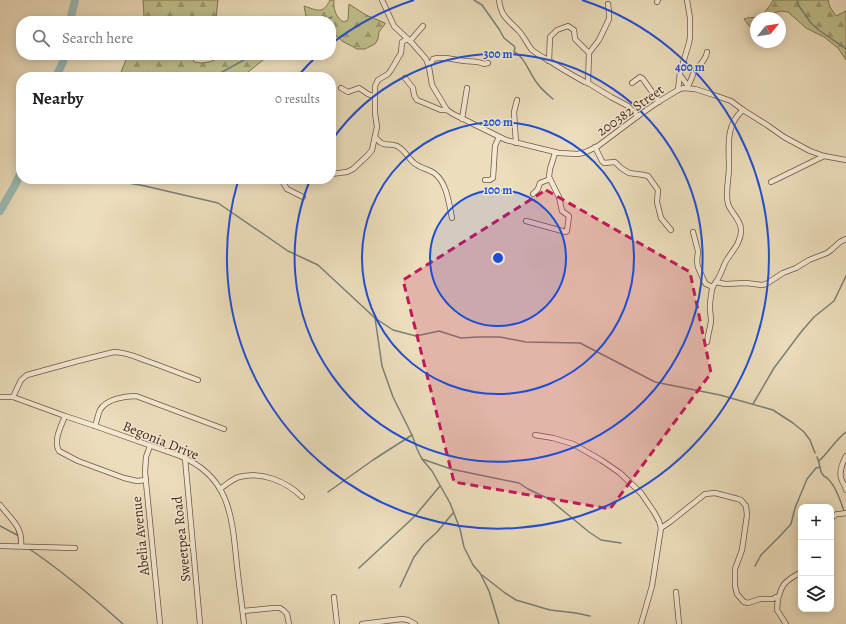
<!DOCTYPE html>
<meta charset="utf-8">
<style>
:root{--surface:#fff;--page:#f6f6f6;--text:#222;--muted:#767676;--line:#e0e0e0}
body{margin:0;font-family:Alegreya,serif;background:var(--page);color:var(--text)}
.controls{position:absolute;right:12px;bottom:12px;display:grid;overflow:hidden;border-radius:8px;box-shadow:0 2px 10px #0003}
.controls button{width:36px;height:36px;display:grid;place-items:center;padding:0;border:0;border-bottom:1px solid var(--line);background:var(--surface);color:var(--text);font:20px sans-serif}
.compass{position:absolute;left:750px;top:12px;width:36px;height:36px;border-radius:50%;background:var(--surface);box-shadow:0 2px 10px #0003;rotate:60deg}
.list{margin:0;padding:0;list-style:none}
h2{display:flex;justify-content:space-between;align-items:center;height:52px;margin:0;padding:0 16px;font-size:17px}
h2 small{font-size:13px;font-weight:400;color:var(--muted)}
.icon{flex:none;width:22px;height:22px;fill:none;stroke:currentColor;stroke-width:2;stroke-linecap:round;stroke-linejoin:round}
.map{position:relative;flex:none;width:846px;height:624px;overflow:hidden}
.search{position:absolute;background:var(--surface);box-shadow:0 2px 10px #0003;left:16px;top:16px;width:320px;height:44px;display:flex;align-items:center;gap:10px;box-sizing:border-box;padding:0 14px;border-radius:16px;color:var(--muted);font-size:15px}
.panel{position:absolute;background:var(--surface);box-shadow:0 2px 10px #0003;left:16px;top:72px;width:320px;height:112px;border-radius:16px}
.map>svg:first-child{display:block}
.forest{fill:url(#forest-firs);stroke:#847454}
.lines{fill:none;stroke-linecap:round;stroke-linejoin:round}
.stream{stroke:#798077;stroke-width:1.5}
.river{stroke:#99bbb4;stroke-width:8}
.minor-casing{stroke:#725544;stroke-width:6}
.minor{stroke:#f3e9d3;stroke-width:4.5}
.marked{fill:#c2185b;fill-opacity:0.2;stroke:#c2185b;stroke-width:3;stroke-dasharray:8 5;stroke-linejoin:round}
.ring{fill:none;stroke:#1d4ed8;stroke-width:2}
.labels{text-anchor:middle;stroke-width:3;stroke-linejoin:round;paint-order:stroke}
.street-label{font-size:14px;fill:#4a281c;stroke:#f3e9d3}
.centre{fill:#1d4ed8;stroke:#f3e9d3;stroke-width:2}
.ring-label{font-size:12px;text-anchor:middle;font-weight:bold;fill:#1d4ed8;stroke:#f3e9d3;stroke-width:3;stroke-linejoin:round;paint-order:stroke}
</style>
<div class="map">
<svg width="846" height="624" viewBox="0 0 846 624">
<defs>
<pattern id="forest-firs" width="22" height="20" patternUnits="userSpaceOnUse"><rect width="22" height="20" fill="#bfbf8b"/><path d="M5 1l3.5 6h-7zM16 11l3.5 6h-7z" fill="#9d9b71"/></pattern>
</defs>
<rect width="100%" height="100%" fill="#ecddbc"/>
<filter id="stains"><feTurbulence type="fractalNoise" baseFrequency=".005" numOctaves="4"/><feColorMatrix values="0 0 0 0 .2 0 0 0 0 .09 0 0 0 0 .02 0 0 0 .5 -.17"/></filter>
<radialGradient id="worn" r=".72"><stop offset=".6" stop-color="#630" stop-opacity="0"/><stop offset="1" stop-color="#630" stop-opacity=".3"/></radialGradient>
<!-- forest -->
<g class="forest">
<path d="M143,0h75l-2,18 -3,3h-71l2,-6z"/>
<path d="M330,0h4c-1,8 2,19 10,22l4,-2 1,-16 17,11 19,8v1l-6,8 -1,7 -3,5 -10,5h-8l-15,-8 -5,-5 -6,1v-16h-37l12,-5 -2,-10c13,4 19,9 26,-6z"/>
<path d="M773,0h55l2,7 6,9 10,-5v49l-8,-12 -14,-11 -18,-9 -18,-16 -7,-1 -7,2 -7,5h-11v9l-1,1 -5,-1 -6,-8c4,-2 9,-1 13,-2 7,-2 13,-11 16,-17z"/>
<path d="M128,55h64l2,7 7,1 8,-1 18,-7h45l-9,5 -21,17h-123z"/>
</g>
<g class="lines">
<!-- stream -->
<g class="stream">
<path d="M474,0l8,5 17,24 5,9 10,8 1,2 -1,4c11,5 15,21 23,31 4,6 10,11 16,16"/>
<path d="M797,0l2,6 12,17 9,8 26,18"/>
<path d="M323,21l9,-4"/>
<path d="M134,77l2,-2 15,2"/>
<path d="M213,77l40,-22"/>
<path d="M107,179l38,7 73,17 70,48 30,14 57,53 18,12 23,6 23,-5 22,7 17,-1h22l26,5 54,1 29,15 46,24 65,13 53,15 20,13 11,9 6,8 5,13"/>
<path d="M375,318l7,48 11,31 19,38 5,14 5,10 10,12 18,32 10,26 4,18 9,18 7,8 9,18 10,33"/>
<path d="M753,404l21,-36 27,-36 13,-15 20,-16 12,-25"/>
<path d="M817,457c3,5 2,13 6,18 3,4 2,0 5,4 7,6 13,23 16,32"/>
<path d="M422,459l29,10 68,14 9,6 21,10 40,33 12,8 20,3"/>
<path d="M819,461c10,-9 16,-21 27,-29"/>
<path d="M328,492l45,-32 39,-25"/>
<path d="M0,526l19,10"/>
<path d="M28,548c34,23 65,49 95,76"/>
<path d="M755,566l6,-11 19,-19 11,-12 4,-16 12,-29 9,-11 4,-1"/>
<path d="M359,568l55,-51 26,-31"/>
<path d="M482,575l23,18 11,7 34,10 26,3 14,3"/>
<path d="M400,587l14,-30 10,-13 13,-12 16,-19"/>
</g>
<!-- river -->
<g class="river">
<path d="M70,21l5,-21"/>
<path d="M56,77l7,-15 1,-7"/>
<path d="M0,211l14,-24 7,-15"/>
</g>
<defs>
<g id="minor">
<path d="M382,0l12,26 18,17 14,16 3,8 3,18 15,25 6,4 53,26 53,13 19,1 8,-2 12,-6 40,-30 20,-14 20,-12 5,-2 12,1 19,6 17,6 12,9 24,15 17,12 26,14 14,5 22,4"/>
<path d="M499,0c2,16 8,19 19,30 6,6 9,14 14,20 5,4 10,7 16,10 12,8 24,15 37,22l3,1 23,14 17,9 10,10"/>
<path d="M657,2l1,-2"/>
<path d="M410,41l13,-15"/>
<path d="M549,61l1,-24 7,-7 11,-4 6,4 1,9 14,14"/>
<path d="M428,64l4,-2 1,-3c11,-3 21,1 32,2 7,1 13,0 19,3l4,-1"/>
<path d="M680,75l8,11v2"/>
<path d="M405,78l8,10 1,7 3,5 24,10h6"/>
<path d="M588,83l1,-30 10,-13 10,-21v-6l-1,-9"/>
<path d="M632,83l8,-6 3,2 16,23"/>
<path d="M688,86c2,-4 4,-8 5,-12 4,-7 13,-13 14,-22"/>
<path d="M341,88l7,4 11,-4 9,6 7,3"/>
<path d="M678,90l2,-17 9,-30 1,-6v-19l-3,-18"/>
<path d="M462,119l5,-31"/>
<path d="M375,137c10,12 12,5 22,9 8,4 11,12 17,17 6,5 14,6 20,10 13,9 15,31 18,45"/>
<path d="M516,143l-2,-31 3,-12"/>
<path d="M595,147l7,14 2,2 11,-1 6,6 8,5 15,2 4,1 10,14 -1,12 4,16 10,12"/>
<path d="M331,174l16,-2 6,-3 15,-14 4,-5 5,-23 -2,-14v-27l3,-6 10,-6 3,-4 10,-17 1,-11 5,-3"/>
<path d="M281,179l6,10 16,8"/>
<path d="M485,180h5l3,-2 2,-32 4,-9"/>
<path d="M771,182l53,-26"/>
<path d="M533,194l5,-5 2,-6 10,-4"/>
<path d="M526,221l40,11 1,-1 2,-15 -7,-5 -3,-14 -10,-20 1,-8 5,-16"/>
<path d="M693,232l5,19 -1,11 1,5 6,14 2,3 7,3"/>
<path d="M716,282l9,2 21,-1 16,2 4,-1 17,-11 13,-5 13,-8 18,-7 4,-3 9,-8 6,-3"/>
<path d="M707,342c1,-7 3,-14 4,-21 0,-5 -1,-8 -1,-12 -1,-3 2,-18 2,-21 2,-4 5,-7 7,-11 2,-4 4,-9 6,-14 5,-10 16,-19 16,-32 1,-10 -10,-18 -13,-27 -3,-12 1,-25 1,-37 0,-20 -4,-42 14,-57"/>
<path d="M0,397h13l52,19 30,10 85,30c51,21 52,62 57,110 2,19 5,39 7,58"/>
<path d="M13,397l8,-17 6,-5 51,-14 36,-9c12,0 22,5 33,9 17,6 34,13 51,19"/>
<path d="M65,416c-4,10 -12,25 -6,35l19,10 46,17 13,3 9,-1"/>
<path d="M95,426c2,-5 3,-12 5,-16 6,-11 25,-14 36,-14l88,33"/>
<path d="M535,435l18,3 20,6 28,16 19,13 21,20 13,19 5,9 2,7 -9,58 -11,38"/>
<path d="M150,446l-4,11 -1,15 15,152"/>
<path d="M846,456c-3,6 -7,14 -5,22 1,4 4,7 5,12"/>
<path d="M185,458l15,166"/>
<path d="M220,489c6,-4 12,-10 19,-12 22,-6 47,4 63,20"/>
<path d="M0,505c11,14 23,22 21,41"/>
<path d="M831,520l1,-3 5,-3h3l6,-1"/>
<path d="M661,528l9,-6 35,-28 10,-1 23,6 3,1 5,6 1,9 -5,35 -7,19v17l2,8 7,8 4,1 12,-4h13l3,-2 2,1 -1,12 9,14"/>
<path d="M0,546l75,2"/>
<path d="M676,592l3,32"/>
<path d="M334,597l3,27"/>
<path d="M778,598c2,-3 2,-8 5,-12 3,-6 12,-10 18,-14"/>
<path d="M243,611l30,-3h7l3,2 4,4 2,10"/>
<path d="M362,624l40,-5 6,1 7,4"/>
</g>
</defs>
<!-- minor casing -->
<use href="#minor" class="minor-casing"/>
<!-- minor -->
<use href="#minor" class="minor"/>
</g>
<!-- marked area -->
<path class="marked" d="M546,190l144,82 21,101 -101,136 -156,-27 -51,-202z"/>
<!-- distance rings -->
<circle cx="498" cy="258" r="68" fill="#1d4ed8" fill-opacity=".12"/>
<g class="ring">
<circle cx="498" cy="258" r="68"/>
<circle cx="498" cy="258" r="136"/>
<path d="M332 140A204 204 0 1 1 310 180"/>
<path d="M297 77A271 271 0 0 1 318 55M331 44A271 271 0 0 1 414 0M582 0A271 271 0 1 1 238 181"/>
</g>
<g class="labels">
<!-- street labels -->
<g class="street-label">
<text transform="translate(630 110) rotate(-35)" y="5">200382 Street</text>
<text transform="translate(161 440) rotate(22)" y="5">Begonia Drive</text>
<text transform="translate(140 536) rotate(-96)" y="5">Abelia Avenue</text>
<text transform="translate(181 539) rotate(-96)" y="5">Sweetpea Road</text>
</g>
</g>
<circle cx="498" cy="258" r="6" class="centre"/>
<g class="ring-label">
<text x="498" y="58">300 m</text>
<text x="690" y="71">400 m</text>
<text x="498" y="126">200 m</text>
<text x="498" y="194">100 m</text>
</g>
<rect width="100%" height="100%" filter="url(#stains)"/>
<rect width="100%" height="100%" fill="url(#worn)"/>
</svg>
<div class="controls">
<button>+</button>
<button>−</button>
<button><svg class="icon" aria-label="layers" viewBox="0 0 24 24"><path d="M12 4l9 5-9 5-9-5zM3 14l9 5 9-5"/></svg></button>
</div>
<svg class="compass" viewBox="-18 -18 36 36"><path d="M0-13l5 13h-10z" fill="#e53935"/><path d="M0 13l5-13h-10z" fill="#767676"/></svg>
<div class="search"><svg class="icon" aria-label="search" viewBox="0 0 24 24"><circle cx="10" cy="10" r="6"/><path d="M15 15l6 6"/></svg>Search here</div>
<section class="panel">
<h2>Nearby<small>0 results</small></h2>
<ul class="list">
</ul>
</section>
</div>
